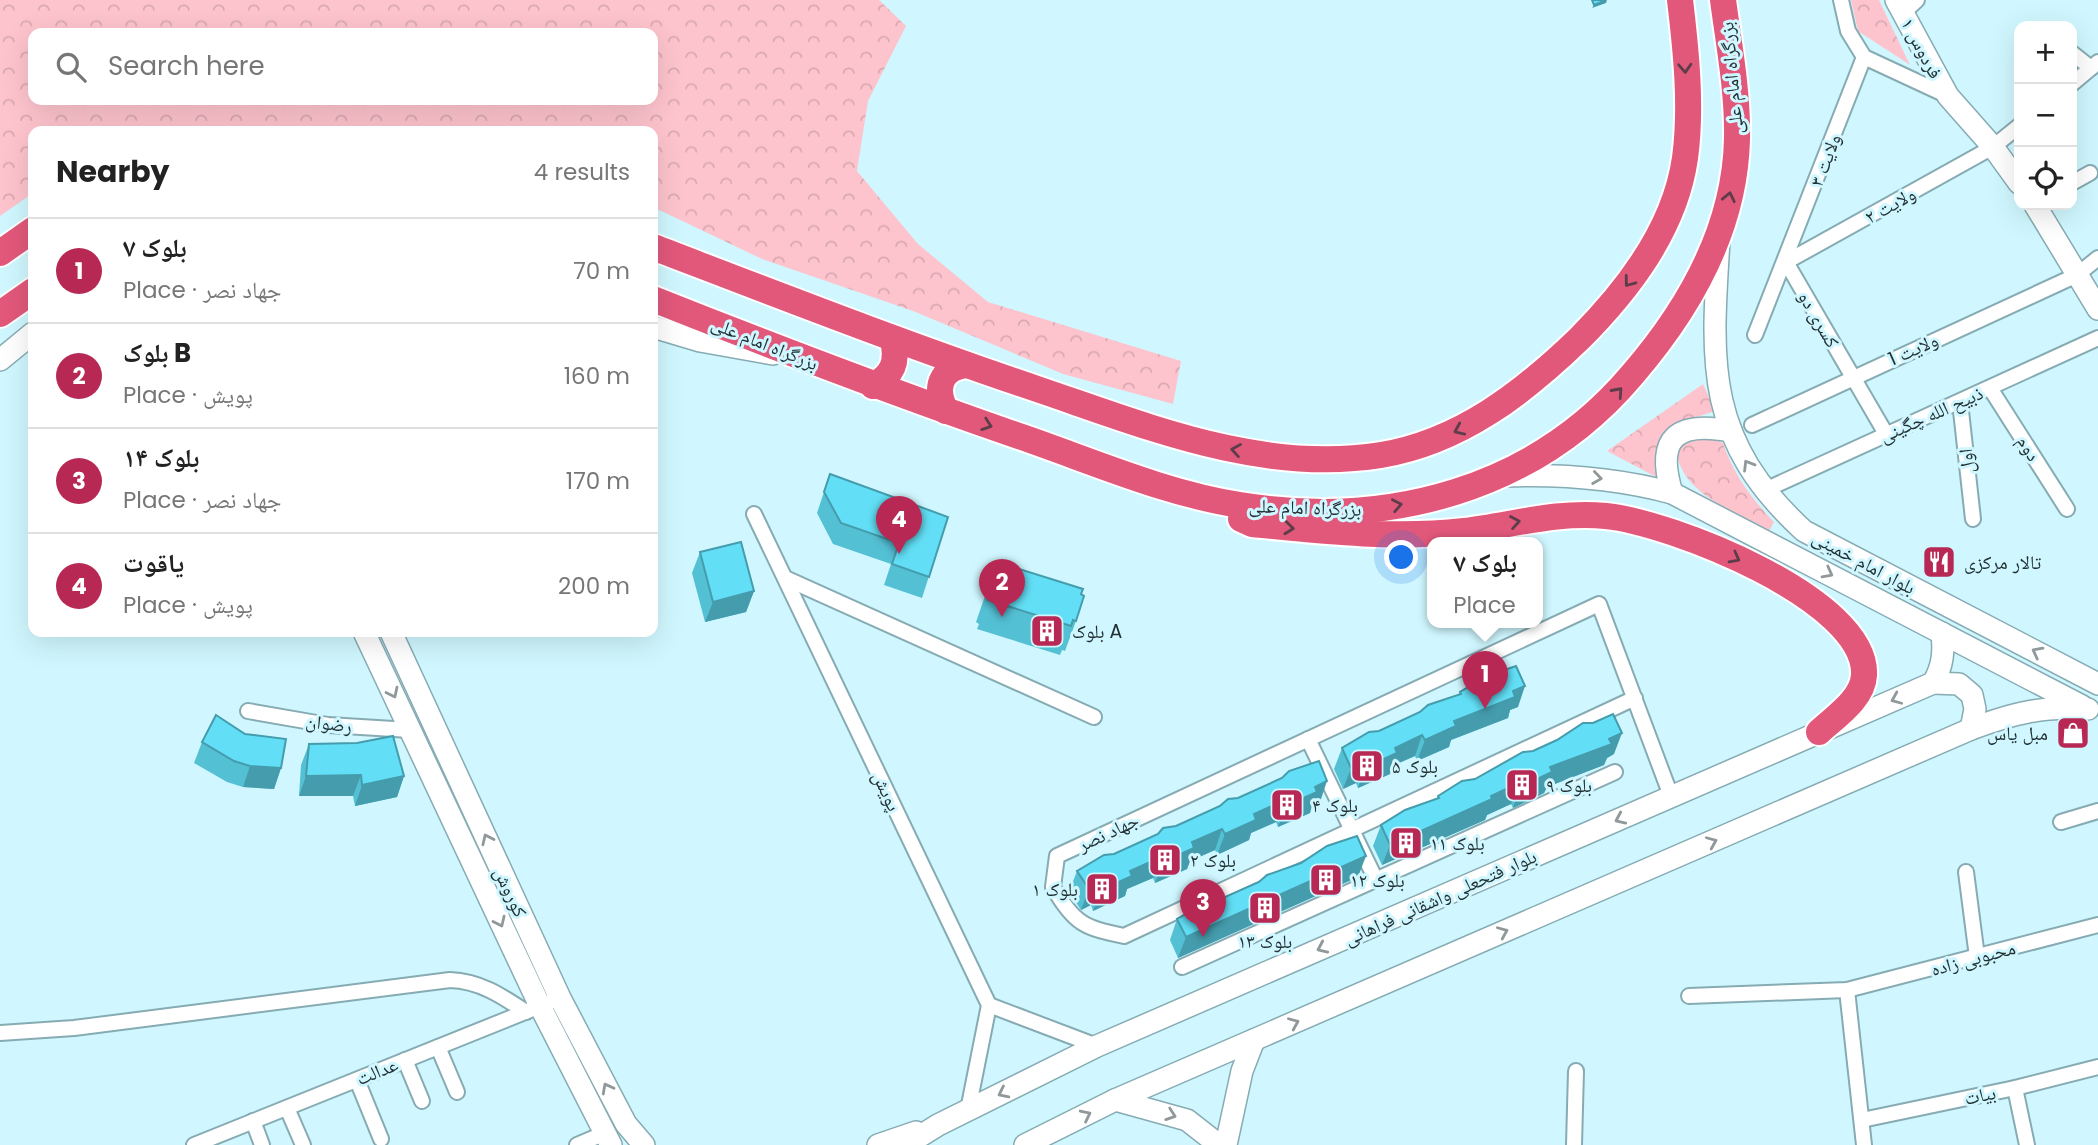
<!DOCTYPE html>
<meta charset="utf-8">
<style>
:root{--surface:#fff;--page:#f2f2f2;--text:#222;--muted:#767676;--line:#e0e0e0;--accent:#b72855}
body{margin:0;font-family:Poppins,"Noto Naskh Arabic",sans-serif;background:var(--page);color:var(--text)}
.controls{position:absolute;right:21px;top:21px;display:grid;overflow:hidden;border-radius:14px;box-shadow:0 7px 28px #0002}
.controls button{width:63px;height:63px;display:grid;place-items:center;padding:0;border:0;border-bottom:2px solid var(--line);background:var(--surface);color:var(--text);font:35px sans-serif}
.you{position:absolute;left:1402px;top:558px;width:24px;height:24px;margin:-18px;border:5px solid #fff;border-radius:50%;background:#1a73e8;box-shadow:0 0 0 10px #1a73e833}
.badge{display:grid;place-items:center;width:46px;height:46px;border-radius:50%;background:var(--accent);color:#fff;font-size:23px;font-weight:700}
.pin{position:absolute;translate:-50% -58px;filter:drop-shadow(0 2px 4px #0008)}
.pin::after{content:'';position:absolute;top:37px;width:24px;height:21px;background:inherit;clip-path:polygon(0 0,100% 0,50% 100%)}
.popup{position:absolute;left:1427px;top:537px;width:116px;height:91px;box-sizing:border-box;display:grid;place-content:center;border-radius:14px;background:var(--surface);filter:drop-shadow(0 2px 5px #0005);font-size:23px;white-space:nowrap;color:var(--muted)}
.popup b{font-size:26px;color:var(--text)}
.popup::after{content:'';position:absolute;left:50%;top:100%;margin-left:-14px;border:14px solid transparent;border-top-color:var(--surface)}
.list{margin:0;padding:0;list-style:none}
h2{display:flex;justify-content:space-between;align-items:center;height:91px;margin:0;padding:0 28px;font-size:30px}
h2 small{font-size:23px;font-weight:400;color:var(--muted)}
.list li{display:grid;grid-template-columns:46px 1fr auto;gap:21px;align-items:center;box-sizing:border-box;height:105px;padding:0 28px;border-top:2px solid var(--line)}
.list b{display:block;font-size:26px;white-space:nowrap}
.list p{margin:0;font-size:23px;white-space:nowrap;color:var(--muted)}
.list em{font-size:23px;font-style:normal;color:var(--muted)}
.icon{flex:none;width:38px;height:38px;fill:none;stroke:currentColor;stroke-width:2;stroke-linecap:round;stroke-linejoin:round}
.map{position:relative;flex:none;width:2098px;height:1145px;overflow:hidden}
.search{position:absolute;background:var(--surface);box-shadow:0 7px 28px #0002;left:28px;top:28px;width:630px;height:77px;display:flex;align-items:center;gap:18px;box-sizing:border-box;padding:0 24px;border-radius:14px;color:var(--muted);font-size:26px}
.panel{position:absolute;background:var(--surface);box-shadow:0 7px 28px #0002;left:28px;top:126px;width:630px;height:511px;border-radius:14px}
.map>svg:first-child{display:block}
.park{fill:url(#park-crowns);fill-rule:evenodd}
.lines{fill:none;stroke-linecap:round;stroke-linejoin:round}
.street-casing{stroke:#86abb3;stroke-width:18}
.secondary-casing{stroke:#86abb3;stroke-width:24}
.highway-casing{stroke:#fff;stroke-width:30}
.street{stroke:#fff;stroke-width:14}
.secondary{stroke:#fff;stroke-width:21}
.highway{stroke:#e2587b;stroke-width:26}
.wall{fill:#54c0d4}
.shaded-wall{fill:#459cac}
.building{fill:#62dff6;stroke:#459cac;stroke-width:2}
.oneway{stroke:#5c3d49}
.oneway2{stroke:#90989a}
.labels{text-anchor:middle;stroke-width:6;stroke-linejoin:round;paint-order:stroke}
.street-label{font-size:19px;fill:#223134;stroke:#d0f7ff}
.poi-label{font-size:19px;fill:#223134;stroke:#d0f7ff;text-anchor:start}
</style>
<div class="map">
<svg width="2098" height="1145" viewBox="0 0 2098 1145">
<defs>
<pattern id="park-crowns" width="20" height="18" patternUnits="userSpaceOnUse" patternTransform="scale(1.75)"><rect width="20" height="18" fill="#fec4cd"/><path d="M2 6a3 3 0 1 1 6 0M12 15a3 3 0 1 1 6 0" fill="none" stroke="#d9a9b1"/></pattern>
</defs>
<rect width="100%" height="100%" fill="#d0f7ff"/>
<!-- park -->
<g class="park">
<path d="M0,0h879l27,26 -38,75 -11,70 61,73 70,58 193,59 -8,43 -110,-30 -150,-63 -151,-52 -109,-52v-76h-620v62l-33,23zM653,33v67h-620v-67z"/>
<path d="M1851,0h28l31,65 -52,-34z"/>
<path d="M1703,384l12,27c-42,14 -61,17 -57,67l-51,-27z"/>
<path d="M1710,436l13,7c10,31 29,56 51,79l-5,9c-32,-19 -84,-35 -92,-76 8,-16 16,-17 33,-19z"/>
</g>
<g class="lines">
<defs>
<g id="street">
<path d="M1841,0l7,31 16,26 84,39"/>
<path d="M1903,13l14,-13"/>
<path d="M2072,53l19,15"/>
<path d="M2072,84l26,-22"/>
<path d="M2072,183l18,-10"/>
<path d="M1786,262l207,-115 26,-21"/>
<path d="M1786,262l100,172"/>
<path d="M1755,335l109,-278"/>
<path d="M1990,388l77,121"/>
<path d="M1960,402l13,117"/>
<path d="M1752,425l325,-150 21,-17"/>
<path d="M1765,490l333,-152"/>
<path d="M754,514l235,491 -21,105"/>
<path d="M785,578l309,139"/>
<path d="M1635,698l-511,238c-39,-8 -50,-12 -71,-49l4,-31 542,-252 72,192"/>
<path d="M248,711l80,14 82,5"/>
<path d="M1308,739l68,141"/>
<path d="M2061,822l37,-11"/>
<path d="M1966,872l11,85"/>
<path d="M1182,967l433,-195"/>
<path d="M1847,990l17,155"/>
<path d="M1689,996l158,-6 251,-65"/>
<path d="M989,1005l108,41"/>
<path d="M0,1033l74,-5 376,-48c30,1 52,16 76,32"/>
<path d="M438,1047l19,45"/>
<path d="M405,1060l17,41"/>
<path d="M357,1080l24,59"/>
<path d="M2015,1088l12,57"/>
<path d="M287,1108l16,37"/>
<path d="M1862,1120l153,-32 83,-21"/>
<path d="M253,1121l9,24"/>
<path d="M194,1145l366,-147"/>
<path d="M577,1145l26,-11"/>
<path d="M1574,1145l2,-74"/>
</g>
<g id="secondary">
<path d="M1896,0l52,96 45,51 26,36"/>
<path d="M2035,205l63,104"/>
<path d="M1719,241c-8,124 -14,199 85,290l294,153"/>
<path d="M653,327l47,14 73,13"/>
<path d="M0,360l33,-27"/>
<path d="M1505,476c58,-2 111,2 167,17l410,213"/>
<path d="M1672,493c-17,-56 5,-72 59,-62"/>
<path d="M364,632l176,374 71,139"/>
<path d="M391,632l169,366 66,126 18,21"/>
<path d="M1933,683l26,1 13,11 3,14 -4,20"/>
<path d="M1115,1100l72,20 32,25"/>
<path d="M878,1145l38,-13"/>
<path d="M906,1145l32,-20 159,-79 836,-363c10,-17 11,-31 9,-50"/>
<path d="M1025,1145l90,-45 856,-371c43,-16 71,-23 117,-20"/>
<path d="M1226,1145l16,-74 12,-31"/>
</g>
<g id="highway">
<path d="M653,247c128,49 256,99 387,143 109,37 223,84 341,65 79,-13 142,-62 198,-116 49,-49 96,-110 106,-181 7,-51 1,-108 -5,-158"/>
<path d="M0,253l33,-23"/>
<path d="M653,299c118,47 236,92 357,134 75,25 152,60 230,72 147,24 295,-15 392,-130 57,-66 103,-147 105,-236 1,-46 -8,-94 -14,-139"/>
<path d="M0,314l33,-23"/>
<path d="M873,386c20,-11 25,-24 20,-46"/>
<path d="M946,411c-12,-23 -6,-42 20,-46"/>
<path d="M1241,519l11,5c70,7 141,15 212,7 49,-6 93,-20 142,-15 63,6 262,83 258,159 -1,24 -29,42 -45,57"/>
</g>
</defs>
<!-- street casing -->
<use href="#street" class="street-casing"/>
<!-- secondary casing -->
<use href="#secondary" class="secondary-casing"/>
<!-- highway casing -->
<use href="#highway" class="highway-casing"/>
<!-- street -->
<use href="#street" class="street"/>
<!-- secondary -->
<use href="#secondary" class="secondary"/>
<!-- highway -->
<use href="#highway" class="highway"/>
</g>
<!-- wall -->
<g class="wall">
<path d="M830,474l118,43 -26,81 -38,-13 7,-21 -58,-20 -16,-31z"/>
<path d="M700,552l54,39 -8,21 -41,10 -13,-49z"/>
<path d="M995,567l86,27 -5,27 -11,30 -3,-1 -2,5 -83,-26 2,-5 -3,-2z"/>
<path d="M1460,692l58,15 -8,3 -2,8 -57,22 -2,7 -32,14 -2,-5 -23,10 -2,8 -32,14 -2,-5 -13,6 -9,-20 8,-21 117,-53z"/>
<path d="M202,742l79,26 -7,21 -31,-2 -16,-5 -33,-19z"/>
<path d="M309,744l95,32 -7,21 -42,9 -2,-10h-54l2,-31z"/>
<path d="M1614,754l-7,4 -3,7 -57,22 -3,6 -31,15 -2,-4 -24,11 -2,5 -103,45 -9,-19 8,-21 56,-26 1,-3z"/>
<path d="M1282,778l38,24 -8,3 -2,8 -32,14 -2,-5 -25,11 -2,7 -32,15 -2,-5 -25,11 -3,8 -32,14 -2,-5 -26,11 -2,7 -32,15 -2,-6 -10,5 -12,-18 8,-21z"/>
<path d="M1358,877l-180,81 -8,-18 7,-21 37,-17z"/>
</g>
<!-- shaded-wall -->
<g class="shaded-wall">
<path d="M1607,0l-1,3 -14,5 2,-3z"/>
<path d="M754,591l-8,21 -41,10 8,-20z"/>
<path d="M1525,686l-7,21 -8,3 -2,8 -57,22 -2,7 -32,14 8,-21 29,-19z"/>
<path d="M1622,733l-8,21 -7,4 -3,7 -57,22 -3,6 -31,15 7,-21 30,-20z"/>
<path d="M1422,735l-7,21 -23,10 -2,8 -32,14 8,-21 29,-19z"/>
<path d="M1363,762l-7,21 -13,6 8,-21z"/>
<path d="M250,766l31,2 -7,21 -31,-2z"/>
<path d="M361,775l-8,21h-54l7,-20z"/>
<path d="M404,776l-7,21 -42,9 7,-21z"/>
<path d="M1327,781l-7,21 -8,3 -2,8 -32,14 8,-21 29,-19z"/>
<path d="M1519,783l-8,21 -24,11 -2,5 -103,45 8,-20z"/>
<path d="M1283,801l-7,21 -25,11 -2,7 -32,15 8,-21 29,-20z"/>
<path d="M1222,829l-7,21 -25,11 -3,8 -32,14 8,-21 29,-20z"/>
<path d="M1366,856l-8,21 -180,81 8,-21z"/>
<path d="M1161,857l-8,21 -26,11 -2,7 -32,15 8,-21 29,-19z"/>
<path d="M1098,885l-7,20 -10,5 8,-21z"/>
</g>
<!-- building -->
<g class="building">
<path d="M1592,0h14l-12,5z"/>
<path d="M830,474l118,43 -19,60 -37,-13 7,-21 -58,-20 -17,-31z"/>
<path d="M741,542l13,49 -41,11 -13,-50z"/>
<path d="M1000,563l83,26 -2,5 3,2 -8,25 -3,-1 -2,6 -83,-26 2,-6 -4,-1 9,-26 3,2z"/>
<path d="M1516,666l9,20 -12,5 2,6 -61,24 2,5 -31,14 -3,-5 -27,13 2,5 -31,14 -3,-5 -12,6 -9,-20 27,-16 10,-1 41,-19 8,-7 33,-11 -1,-2 27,-16z"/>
<path d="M1613,714l9,19 -13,6 3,5 -62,23 2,5 -32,15 -1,-4 -28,13 1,3 -102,46 -9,-20 24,-15 34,-12 -1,-2 24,-15 13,-2 48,-27 10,-1 24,-11 26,-17h10z"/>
<path d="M216,715l29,19 41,5 -5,29 -31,-2 -16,-5 -32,-19z"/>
<path d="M393,736l11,40 -42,9 -1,-10 -55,1 3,-32 48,-1z"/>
<path d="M1319,761l8,20 -12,6 2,5 -31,14 -3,-5 -29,13 2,6 -31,14 -3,-5 -30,13 2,6 -31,14 -2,-5 -31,14 2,5 -31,14 -3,-5 -9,4 -12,-18 27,-16 10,-1 44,-20 5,-6 13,-2 44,-20 8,-7 10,-1 44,-20 7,-7z"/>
<path d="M1357,836l9,20 -180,81 -9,-18 30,-17h7l45,-20 8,-7 34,-12 26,-17z"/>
</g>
<!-- one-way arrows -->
<defs><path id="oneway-chevron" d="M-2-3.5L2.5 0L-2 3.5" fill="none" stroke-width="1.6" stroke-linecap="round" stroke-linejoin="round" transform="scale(1.75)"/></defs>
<g class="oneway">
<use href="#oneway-chevron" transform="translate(1685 68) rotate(87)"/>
<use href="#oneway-chevron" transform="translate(1729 197) rotate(-78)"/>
<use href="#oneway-chevron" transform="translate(1629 282) rotate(127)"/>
<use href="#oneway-chevron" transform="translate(1618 392) rotate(-48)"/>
<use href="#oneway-chevron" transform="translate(987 425) rotate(19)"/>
<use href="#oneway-chevron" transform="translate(1459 430) rotate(156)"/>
<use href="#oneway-chevron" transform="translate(1236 450) rotate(-170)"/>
<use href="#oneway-chevron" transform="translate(1397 505) rotate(-11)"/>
<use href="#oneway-chevron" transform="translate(1515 522) rotate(-10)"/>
<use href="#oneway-chevron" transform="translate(1289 528) rotate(6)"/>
<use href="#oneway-chevron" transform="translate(1735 558) rotate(28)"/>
</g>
<g class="oneway2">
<use href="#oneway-chevron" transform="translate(1748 465) rotate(-121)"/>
<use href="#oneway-chevron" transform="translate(1597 478) rotate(8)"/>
<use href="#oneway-chevron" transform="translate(1828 573) rotate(28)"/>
<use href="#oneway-chevron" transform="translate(2037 652) rotate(-152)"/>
<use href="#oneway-chevron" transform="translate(393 693) rotate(64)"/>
<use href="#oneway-chevron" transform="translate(1896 699) rotate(157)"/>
<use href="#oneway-chevron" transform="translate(1620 819) rotate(156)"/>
<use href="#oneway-chevron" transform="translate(487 839) rotate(-115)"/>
<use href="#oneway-chevron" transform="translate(1712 842) rotate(-23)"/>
<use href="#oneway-chevron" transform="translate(500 922) rotate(65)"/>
<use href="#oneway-chevron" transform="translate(1503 932) rotate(-23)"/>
<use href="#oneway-chevron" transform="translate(1322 948) rotate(156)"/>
<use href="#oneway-chevron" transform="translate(1294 1023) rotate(-23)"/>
<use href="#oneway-chevron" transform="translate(607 1088) rotate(-118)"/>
<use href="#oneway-chevron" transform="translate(1003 1093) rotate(154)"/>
<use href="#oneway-chevron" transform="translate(1086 1115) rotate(-26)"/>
<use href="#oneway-chevron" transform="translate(1171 1115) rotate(19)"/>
</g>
<!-- icons -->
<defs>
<symbol id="restaurant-square" viewBox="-11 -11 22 22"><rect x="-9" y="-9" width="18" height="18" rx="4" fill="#b72855" stroke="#d0f7ff"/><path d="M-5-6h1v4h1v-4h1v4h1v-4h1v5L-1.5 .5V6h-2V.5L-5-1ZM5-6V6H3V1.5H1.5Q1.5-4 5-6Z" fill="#fff"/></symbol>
<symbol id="building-square" viewBox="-11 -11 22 22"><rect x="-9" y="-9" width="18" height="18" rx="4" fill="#b72855" stroke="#d0f7ff"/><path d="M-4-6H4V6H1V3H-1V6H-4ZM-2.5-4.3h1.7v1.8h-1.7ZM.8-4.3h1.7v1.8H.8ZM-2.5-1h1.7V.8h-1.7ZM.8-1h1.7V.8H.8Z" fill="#fff"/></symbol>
<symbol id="shop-square" viewBox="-11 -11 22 22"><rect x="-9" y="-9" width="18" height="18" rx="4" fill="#b72855" stroke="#d0f7ff"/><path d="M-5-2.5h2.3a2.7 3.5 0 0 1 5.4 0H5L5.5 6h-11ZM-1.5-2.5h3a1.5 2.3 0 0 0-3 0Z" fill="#fff"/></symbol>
</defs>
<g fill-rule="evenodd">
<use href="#restaurant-square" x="1920" y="543" width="38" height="38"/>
<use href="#building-square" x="1028" y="612" width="38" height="38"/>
<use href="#shop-square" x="2054" y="714" width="38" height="38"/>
<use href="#building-square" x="1348" y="747" width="38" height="38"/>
<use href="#building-square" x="1503" y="766" width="38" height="38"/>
<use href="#building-square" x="1268" y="786" width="38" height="38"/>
<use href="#building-square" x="1387" y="824" width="38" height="38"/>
<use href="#building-square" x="1146" y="841" width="38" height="38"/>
<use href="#building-square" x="1307" y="861" width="38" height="38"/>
<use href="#building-square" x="1083" y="870" width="38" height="38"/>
<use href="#building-square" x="1246" y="889" width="38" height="38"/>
</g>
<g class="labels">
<!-- street labels -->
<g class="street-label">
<text transform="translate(1922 48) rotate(62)" y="7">فردوس ۱</text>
<text transform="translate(1731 78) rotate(-95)" y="7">بزرگراه امام علی</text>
<text transform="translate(1825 160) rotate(-69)" y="7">ولایت ۳</text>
<text transform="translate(1890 205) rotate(-29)" y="7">ولایت ۲</text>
<text transform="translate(1819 319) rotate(60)" y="7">کسری دو</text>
<text transform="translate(765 343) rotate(22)" y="7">بزرگراه امام علی</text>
<text transform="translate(1913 349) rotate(-24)" y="7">ولایت 1</text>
<text transform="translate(1931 414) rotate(-24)" y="7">ذبیح الله چگینی</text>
<text transform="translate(2029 448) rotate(58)" y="7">دوم</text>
<text transform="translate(1966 461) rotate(-96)" y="7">اول</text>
<text transform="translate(1305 507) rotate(2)" y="7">بزرگراه امام علی</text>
<text transform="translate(1864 562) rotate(28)" y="7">بلوار امام خمینی</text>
<text transform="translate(329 723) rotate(7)" y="7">رضوان</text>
<text transform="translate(887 791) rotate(65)" y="7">پویش</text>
<text transform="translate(1108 832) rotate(-25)" y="7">جهاد نصر</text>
<text transform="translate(511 892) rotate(65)" y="7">کوروش</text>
<text transform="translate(1440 897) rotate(-24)" y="7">بلوار فتحعلی واشقانی فراهانی</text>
<text transform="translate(1973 958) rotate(-15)" y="7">محبوبی زاده</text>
<text transform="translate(377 1071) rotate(-22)" y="7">عدالت</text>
<text transform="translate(1980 1095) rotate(-12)" y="7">بیات</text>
</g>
<!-- poi labels -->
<g class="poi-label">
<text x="1964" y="569">تالار مرکزی</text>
<text x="1072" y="638">بلوک A</text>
<text x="2048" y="740" text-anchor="end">مبل یاس</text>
<text x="1392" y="773">بلوک ۵</text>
<text x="1546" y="792">بلوک ۹</text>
<text x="1312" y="812">بلوک ۴</text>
<text x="1430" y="850">بلوک ۱۱</text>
<text x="1190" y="867">بلوک ۲</text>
<text x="1350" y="887">بلوک ۱۲</text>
<text x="1078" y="896" text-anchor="end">بلوک ۱</text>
<text x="1265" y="948" text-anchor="middle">بلوک ۱۳</text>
</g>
</g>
</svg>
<div class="controls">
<button>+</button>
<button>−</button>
<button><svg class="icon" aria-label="locate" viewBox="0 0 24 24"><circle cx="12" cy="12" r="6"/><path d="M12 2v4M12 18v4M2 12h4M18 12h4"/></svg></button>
</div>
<div class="you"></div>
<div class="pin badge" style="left:1485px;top:709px">1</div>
<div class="popup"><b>بلوک ۷</b>Place</div>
<div class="pin badge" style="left:1002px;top:617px">2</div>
<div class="pin badge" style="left:1203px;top:937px">3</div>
<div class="pin badge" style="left:899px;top:554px">4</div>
<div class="search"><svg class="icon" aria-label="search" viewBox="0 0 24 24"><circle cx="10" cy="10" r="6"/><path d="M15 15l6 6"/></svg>Search here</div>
<section class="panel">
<h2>Nearby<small>4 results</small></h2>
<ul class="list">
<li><span class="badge">1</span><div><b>بلوک ۷</b><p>Place · جهاد نصر</p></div><em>70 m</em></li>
<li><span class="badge">2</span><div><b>بلوک B</b><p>Place · پویش</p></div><em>160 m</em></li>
<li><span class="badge">3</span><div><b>بلوک ۱۴</b><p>Place · جهاد نصر</p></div><em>170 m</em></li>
<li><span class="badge">4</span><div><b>یاقوت</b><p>Place · پویش</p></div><em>200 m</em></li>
</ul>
</section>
</div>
